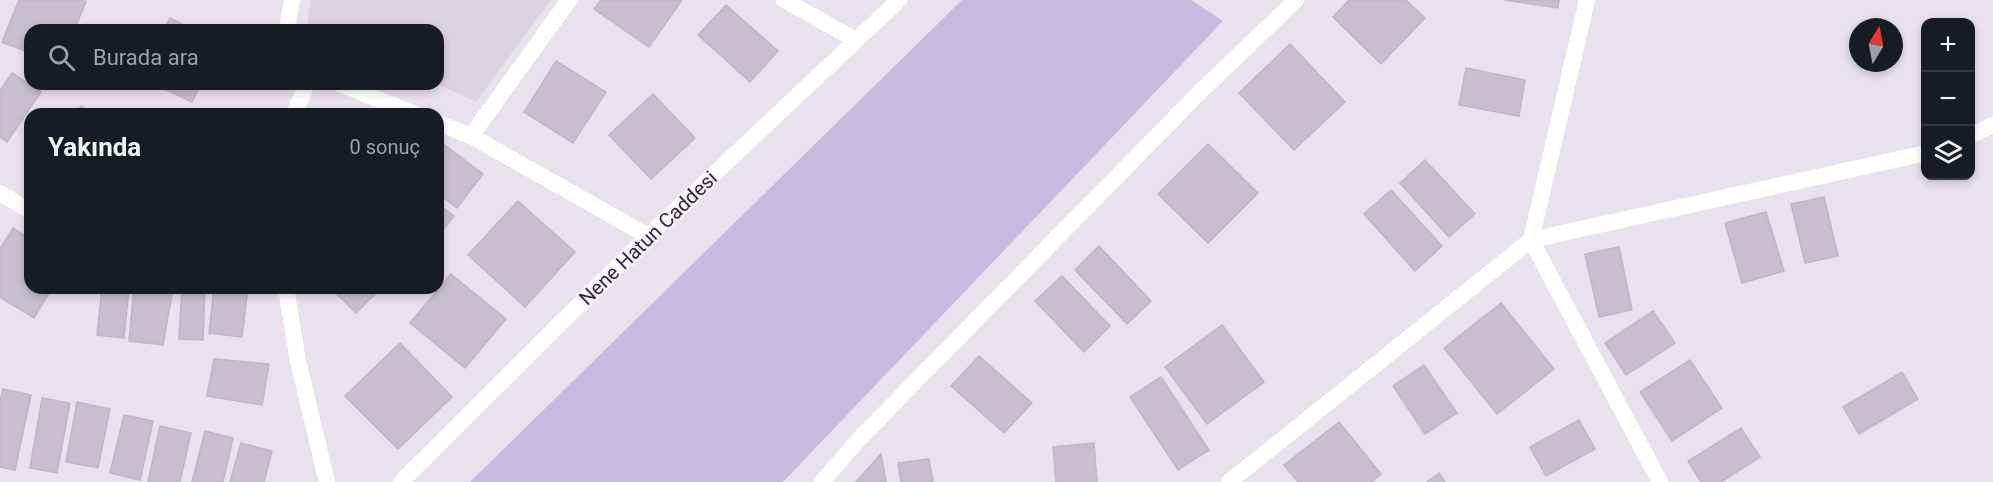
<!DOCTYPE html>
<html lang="tr">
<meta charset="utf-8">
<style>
:root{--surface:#171b24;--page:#242831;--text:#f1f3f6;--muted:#9ea1a6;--line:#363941}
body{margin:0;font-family:Roboto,sans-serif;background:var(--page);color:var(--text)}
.controls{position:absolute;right:18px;top:18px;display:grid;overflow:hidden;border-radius:12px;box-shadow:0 3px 9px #0003}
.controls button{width:54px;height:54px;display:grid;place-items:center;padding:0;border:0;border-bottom:2px solid var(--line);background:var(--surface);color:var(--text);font:30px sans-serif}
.compass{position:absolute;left:1849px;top:18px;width:54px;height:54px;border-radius:50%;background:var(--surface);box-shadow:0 3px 9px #0003;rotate:10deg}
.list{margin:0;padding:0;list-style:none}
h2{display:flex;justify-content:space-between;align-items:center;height:78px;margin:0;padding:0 24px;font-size:26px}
h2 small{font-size:20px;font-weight:400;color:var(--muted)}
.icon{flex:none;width:33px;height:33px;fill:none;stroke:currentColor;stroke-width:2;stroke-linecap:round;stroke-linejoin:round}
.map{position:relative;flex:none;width:1993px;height:482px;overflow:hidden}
.search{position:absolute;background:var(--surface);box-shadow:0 3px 9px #0003;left:24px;top:24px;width:420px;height:66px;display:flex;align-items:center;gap:15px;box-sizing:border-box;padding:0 21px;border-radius:18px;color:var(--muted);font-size:22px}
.panel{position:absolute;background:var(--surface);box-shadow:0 3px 9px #0003;left:24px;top:108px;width:420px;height:186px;border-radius:18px}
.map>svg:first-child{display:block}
.built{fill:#dcd3e2}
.green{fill:#c5bae0}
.building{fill:#c8becf;stroke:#c0b4c8;stroke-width:1.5}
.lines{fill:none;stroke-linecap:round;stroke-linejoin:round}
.minor{stroke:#fff;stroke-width:16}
.tertiary{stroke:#fff;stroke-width:16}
.labels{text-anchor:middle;stroke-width:4.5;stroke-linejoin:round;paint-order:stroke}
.street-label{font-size:20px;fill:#382140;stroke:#f7f3fa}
</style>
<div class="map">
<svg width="1993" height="482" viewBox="0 0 1993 482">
<rect width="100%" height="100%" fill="#e9e2ee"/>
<!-- built -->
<path class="built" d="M311,0h240l-75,102 -39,-18 1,-54h-119l-12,-6z"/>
<!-- green -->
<path class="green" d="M962,0h229l32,21 -440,461h-313z"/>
<!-- building -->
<g class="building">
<path d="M19,0h63l4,2 -12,28h-44v23l-28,-11z"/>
<path d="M601,0h81l-33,47 -55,-38z"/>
<path d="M1349,0h57l19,18 -44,46 -48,-47z"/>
<path d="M1504,0h55l-1,8z"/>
<path d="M726,5l52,46 -28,31 -52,-47z"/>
<path d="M170,18l24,12h-30z"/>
<path d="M1290,44l55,58 -51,48 -55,-57z"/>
<path d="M556,61l50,31 -33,51 -49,-31z"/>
<path d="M1466,68l59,12 -6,36 -60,-11z"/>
<path d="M12,73l29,19 -34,50 -7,-5v-46z"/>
<path d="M154,84h47l-9,18z"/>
<path d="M653,94l42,44 -44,41 -42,-44z"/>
<path d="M81,106l13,8h-18z"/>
<path d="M438,140l45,34 -26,34 -19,-15z"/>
<path d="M1208,144l50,49 -50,50 -50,-49z"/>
<path d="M1425,160l50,54 -26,23 -49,-54z"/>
<path d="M1391,190l51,56 -27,25 -51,-57z"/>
<path d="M1824,197l14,59 -33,7 -14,-59z"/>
<path d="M518,201l57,51 -50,55 -57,-52z"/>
<path d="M438,204l16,12 -16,20z"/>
<path d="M1766,212l18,59 -42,12 -17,-60z"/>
<path d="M13,228l17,11v49h22l-18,30 -34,-21v-48z"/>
<path d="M1099,246l52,55 -24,23 -52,-54z"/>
<path d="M1619,247l13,63 -33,7 -14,-63z"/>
<path d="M451,274l55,45 -41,49 -55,-45z"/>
<path d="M1062,276l48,50 -26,26 -49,-51z"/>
<path d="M102,288h27l-5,50 -27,-3z"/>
<path d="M134,288h39l-10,57 -34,-4z"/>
<path d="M182,288h23l-2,52 -24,-1z"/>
<path d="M214,288h34l-6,49 -33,-4z"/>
<path d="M331,288h50l-25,25z"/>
<path d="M1501,303l53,66 -57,45 -53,-66z"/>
<path d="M1653,311l22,32 -49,32 -21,-32z"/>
<path d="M1222,325l42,57 -57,42 -42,-57z"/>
<path d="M400,343l52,54 -54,52 -53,-53z"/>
<path d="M979,356l53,47 -28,30 -53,-47z"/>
<path d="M214,359l55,5 -7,41 -55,-9z"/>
<path d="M1690,360l32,48 -50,33 -32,-49z"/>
<path d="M1424,365l33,48 -32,21 -32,-48z"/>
<path d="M1902,372l16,27 -59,35 -16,-27z"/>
<path d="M1161,377l48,73 -31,20 -48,-73z"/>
<path d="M3,389l28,6 -16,75 -15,-3v-66z"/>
<path d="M42,398l28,5 -13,70 -27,-5z"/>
<path d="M77,402l33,7 -12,59 -32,-6z"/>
<path d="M124,415l29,6 -13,59 -30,-7z"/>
<path d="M1579,420l16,29 -49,27 -16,-29z"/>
<path d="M1339,422l42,52 -9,8h-74l-14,-17z"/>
<path d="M160,426l31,7 -11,49h-32z"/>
<path d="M1741,428l19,29 -39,25h-20l-13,-21z"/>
<path d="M205,431l28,7 -10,44h-31z"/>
<path d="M241,443l31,8 -8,31h-34z"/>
<path d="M1094,443l3,39h-41l-3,-35z"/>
<path d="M881,454l5,28h-30z"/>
<path d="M929,459l4,23h-32l-3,-19z"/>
<path d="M1439,473l6,9h-18z"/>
</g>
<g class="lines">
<!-- minor -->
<g class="minor">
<path d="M784,0l72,40"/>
<path d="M287,30l5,-30"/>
<path d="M340,84l75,30"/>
<path d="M294,114l13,-30"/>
<path d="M438,123l33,13 98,-136"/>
<path d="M471,136l177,100"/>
<path d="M1970,136l23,-11"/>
<path d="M0,193l30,18"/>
<path d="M286,288l12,73 29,121"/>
<path d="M822,482l37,-43 341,-347 96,-92"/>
<path d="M1229,482l302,-242 56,-240"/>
<path d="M1660,482l-129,-242 395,-87"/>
</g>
<!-- tertiary -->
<path class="tertiary" d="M401,482l247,-246 251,-236"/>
</g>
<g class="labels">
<!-- street labels -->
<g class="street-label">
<text transform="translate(648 238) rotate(-44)" y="7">Nene Hatun Caddesi</text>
</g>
</g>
</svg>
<div class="controls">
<button>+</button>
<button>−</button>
<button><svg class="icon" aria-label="layers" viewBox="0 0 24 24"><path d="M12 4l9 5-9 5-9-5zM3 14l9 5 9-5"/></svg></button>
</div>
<svg class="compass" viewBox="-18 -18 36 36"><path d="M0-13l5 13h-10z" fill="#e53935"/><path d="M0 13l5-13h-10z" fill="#9ea1a6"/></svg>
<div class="search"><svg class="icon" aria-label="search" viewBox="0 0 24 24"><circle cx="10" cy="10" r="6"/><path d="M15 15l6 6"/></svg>Burada ara</div>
<section class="panel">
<h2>Yakında<small>0 sonuç</small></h2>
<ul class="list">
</ul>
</section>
</div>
